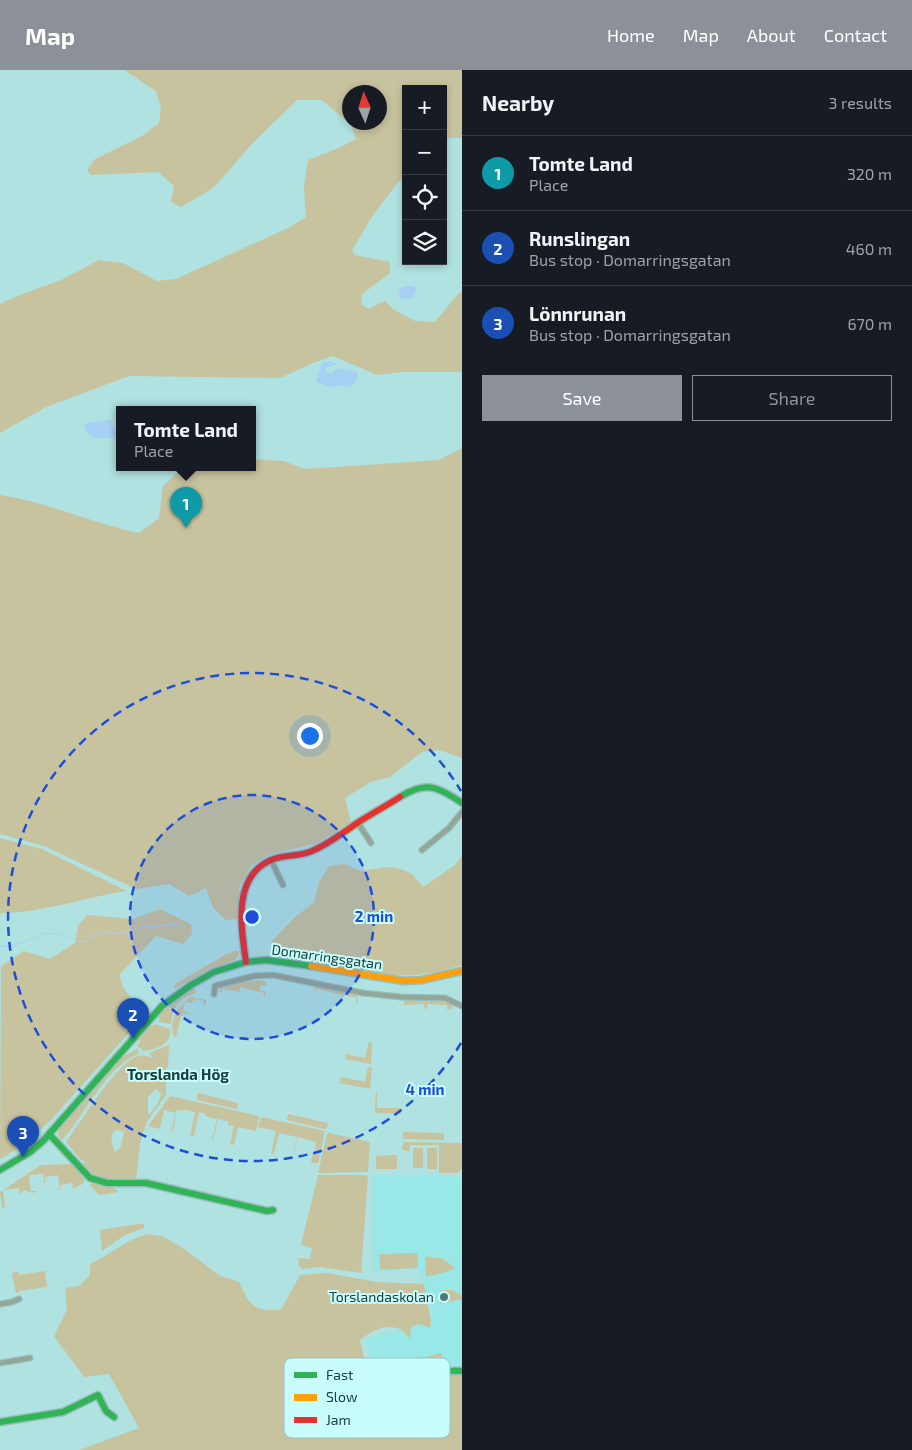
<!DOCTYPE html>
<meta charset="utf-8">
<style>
:root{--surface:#171b24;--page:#242831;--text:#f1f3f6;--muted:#9ea1a6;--line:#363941;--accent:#8c9099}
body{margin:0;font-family:"Exo 2",sans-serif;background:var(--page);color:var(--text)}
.controls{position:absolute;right:15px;top:15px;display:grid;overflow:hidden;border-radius:0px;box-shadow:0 2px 8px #0003}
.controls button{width:45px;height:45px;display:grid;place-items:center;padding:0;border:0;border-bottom:1px solid var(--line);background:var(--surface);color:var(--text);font:25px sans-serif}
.compass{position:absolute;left:342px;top:15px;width:45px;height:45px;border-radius:50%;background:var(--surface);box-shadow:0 2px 8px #0003;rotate:357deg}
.you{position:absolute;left:309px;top:665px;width:18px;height:18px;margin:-12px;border:4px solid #fff;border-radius:50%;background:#1a73e8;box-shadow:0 0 0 8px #1a73e833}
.badge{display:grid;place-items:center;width:32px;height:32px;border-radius:50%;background:var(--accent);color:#fff;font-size:16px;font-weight:700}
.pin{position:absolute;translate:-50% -41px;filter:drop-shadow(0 1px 2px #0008)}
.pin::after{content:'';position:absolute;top:26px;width:18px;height:15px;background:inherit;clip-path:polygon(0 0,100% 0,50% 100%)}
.popup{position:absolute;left:116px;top:336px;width:140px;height:65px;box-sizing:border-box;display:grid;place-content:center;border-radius:0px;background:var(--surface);filter:drop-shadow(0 1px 4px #0005);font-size:16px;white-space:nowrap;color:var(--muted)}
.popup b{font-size:19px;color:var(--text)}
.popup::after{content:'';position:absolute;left:50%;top:100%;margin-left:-10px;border:10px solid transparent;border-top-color:var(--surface)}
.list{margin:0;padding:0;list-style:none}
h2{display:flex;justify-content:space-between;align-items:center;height:65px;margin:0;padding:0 20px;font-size:21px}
h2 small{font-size:16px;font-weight:400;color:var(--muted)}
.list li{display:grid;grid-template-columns:32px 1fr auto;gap:15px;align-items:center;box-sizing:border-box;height:75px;padding:0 20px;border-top:1px solid var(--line)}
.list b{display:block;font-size:19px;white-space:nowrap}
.list p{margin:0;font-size:16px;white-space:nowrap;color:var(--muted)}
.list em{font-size:16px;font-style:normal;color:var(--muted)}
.actions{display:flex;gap:10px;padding:15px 20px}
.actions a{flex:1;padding:11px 0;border:1px solid var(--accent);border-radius:0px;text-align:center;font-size:18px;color:var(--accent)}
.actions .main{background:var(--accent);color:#fff}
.icon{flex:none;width:28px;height:28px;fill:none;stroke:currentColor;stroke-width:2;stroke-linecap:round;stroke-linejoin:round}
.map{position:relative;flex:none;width:462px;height:1380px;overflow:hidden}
header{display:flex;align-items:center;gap:30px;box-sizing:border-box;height:70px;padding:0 25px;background:var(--accent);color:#fff}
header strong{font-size:24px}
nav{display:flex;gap:28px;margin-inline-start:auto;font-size:18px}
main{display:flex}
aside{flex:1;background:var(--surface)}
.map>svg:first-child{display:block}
.built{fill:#97e8e6}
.green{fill:#c7c39e;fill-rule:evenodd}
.water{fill:#a7d1f4}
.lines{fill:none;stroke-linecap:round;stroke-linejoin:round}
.stream{stroke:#a7d1f4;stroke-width:1}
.street-casing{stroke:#96bebd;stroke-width:7}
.fast-casing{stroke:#96bebd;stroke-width:9}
.slow-casing{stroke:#96bebd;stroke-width:9}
.jam-casing{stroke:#96bebd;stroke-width:9}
.street{stroke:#94a695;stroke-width:4.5}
.fast{stroke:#30b455;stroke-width:6}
.slow{stroke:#ff9f0a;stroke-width:6}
.jam{stroke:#e5322d;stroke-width:6}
.ring{fill:none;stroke:#1d4ed8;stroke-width:2.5;stroke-dasharray:9 6}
.poi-dot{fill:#4e7978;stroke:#c9fdfc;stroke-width:2}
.labels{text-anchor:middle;stroke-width:4;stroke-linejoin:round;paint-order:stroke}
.street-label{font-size:14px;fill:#194040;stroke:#c9fdfc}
.poi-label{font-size:14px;fill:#194040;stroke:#c9fdfc;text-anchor:end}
.neighbourhood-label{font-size:15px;font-weight:bold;fill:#194040;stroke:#c9fdfc}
.key{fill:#c9fdfc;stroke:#94c4c4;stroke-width:1}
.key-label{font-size:14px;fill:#194040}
.centre{fill:#1d4ed8;stroke:#c9fdfc;stroke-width:2.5}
.ring-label{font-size:15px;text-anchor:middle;font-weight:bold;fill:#1d4ed8;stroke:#c9fdfc;stroke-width:4;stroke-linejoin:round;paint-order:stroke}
</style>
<header>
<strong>Map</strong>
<nav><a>Home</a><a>Map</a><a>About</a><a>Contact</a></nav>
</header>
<main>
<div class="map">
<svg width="462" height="1380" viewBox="0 0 462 1380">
<rect width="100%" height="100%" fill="#b0e2e1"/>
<!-- built -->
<path class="built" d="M457,1105l5,7v193l-4,-1 -21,4 -29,14 -27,6 -16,-59 68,-17 -13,-52 -47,2v-96z"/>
<!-- green -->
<g class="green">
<path d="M124,0h338v68h-15l-4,2v-51h-37v83l-33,43 -21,35 3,5 35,7v11l-28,21 -1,10 7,5 17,-8 8,8 22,12 20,1 23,-28 4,-2v80h-60l-25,3 -44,-19 -20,7 -33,15 -151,-2 -83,31 -46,26v-129l17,-8 44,-16 38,-20 24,3 34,18 19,-2 112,-51 18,-11 -2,-30 4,-27 33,-13 15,-8 -5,-14 -29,-25h-25l-47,46 -25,29 -13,14 -31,18 -10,-5 3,-16 -16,-14 -67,3 -4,-5 8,-11 47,-23 17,-13 2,-15 -5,-17zM380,22v30h-30v-30z"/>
<path d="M462,378v310l-23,-8 -17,2 -32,25 -19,5 -26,16 6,25 -36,21 -45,10 -19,12 -12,22v31l-13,1 -13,-12 -7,-20 -17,8 -20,-12 -33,5 -92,-43 -44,-12v-339c47,7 92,28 139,38l20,-15 4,-32 21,-19h68v-8l32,2 21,8 134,-9z"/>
<path d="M0,768l42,11 85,42c-42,6 -84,22 -127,22z"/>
<path d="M462,786v109c-16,5 -32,9 -49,10 -45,2 -95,-10 -140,-17l-1,-17 24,-25 18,-13 5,-21 10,-16 15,-2 17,7 27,-4 13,2 11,5 11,13 32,-22z"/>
<path d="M160,839l31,15 1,10 -9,10 -27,-8 -37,39 5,14 11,14 -1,4 9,7v3l-93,104 -31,27 -19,11 1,-193 23,-15 26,8 25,-16 3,-17 9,-11 46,4z"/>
<path d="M235,881h5l-2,6 -3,3 -29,11 -31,18 -1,-1 1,-4 50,-29z"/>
<path d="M261,910l5,2v4l-5,-1 -2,5 7,2 -2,6v-5l-23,-6 -2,5 -16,-3 -2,4 -2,-2 1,-2 24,-7z"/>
<path d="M319,916l36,9 3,2v5l-2,1 1,-5 -41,-9 -2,5 1,-7z"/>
<path d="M194,917l2,6c-15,4 -24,15 -25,31l-12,-2v-7l3,-3z"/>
<path d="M191,927l15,3v4l-3,2 1,-5 -10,-2 -2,4 -7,-1 -2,9 7,2 -1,1 -7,-1 -6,24h-2c-6,-15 4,-32 17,-40z"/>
<path d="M405,930l35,1 12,3 1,4 -6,2v-5l-20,-1v5h-2l-1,-5 -21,1z"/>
<path d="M155,954l15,5c2,15 -13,20 -26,22l-7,-5 3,-4 -1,-3 10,-12z"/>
<path d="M369,972l3,1 -1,21 -26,-5 1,-5 19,4z"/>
<path d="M169,975l-1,22 -2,1v27l-18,25 -5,12 -3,11 -4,37c-21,1 -38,2 -54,-14l-2,-2 6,-1 -7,-5 -13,-16c16,-22 47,-73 69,-85 7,-3 13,-1 19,2l-5,-6zM156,1019l5,4c-1,8 -7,18 -13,22v-18zM115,1060l9,1 -3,16 -6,5c-3,-8 -6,-14 0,-22z"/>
<path d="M137,978l2,5c-36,17 -52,60 -78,88l-3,-8 2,-7 54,-61 12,-11 1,1z"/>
<path d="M368,997l4,1 -2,21 -30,-6 1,-6 24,5z"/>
<path d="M376,1022h1v16h24v6l-26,-1z"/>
<path d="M198,1023l40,10 -1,6 -40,-9z"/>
<path d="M170,1026l89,20 -3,15 -18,-4 -4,18 -6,-1h2l4,-18 -3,-1 -3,2 1,-5 -11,-3 -5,21h-1l5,-21 -12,-3 1,-2 -7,-2 -5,24h-4l5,-24 -11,-3 -1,2 -6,-1 -4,21h-2l5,-18 -12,-3 -4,19 -12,-3z"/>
<path d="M288,1044l40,9 -1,5 -3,1 -37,-9z"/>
<path d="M261,1047l64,14 -7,32h-7l2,-9h2l1,-12 -18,-5 -6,21 5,-21 -18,-4 -5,21 -3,-1 5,-22 -18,-4z"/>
<path d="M403,1062l41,1v7l-41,-1z"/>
<path d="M329,1063l41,9 -2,30 -50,1 9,-39z"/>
<path d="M404,1072l58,1v26l-5,4h-18v-28h-29v6h-5l-3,-2z"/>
<rect x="413" y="1078" width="10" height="20"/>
<rect x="427" y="1078" width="10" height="21"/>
<path d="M397,1085v14h-21v-13z"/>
<path d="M71,1094l13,14v5l-5,3 -6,2 -1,-5 -11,2v4l-4,1 3,-2 -2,-13 -13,2v10l-2,-13 -14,1 2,16h5v1l-4,1 -7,-3 -5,4 -1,-6 -16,2 2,17 -3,1 -2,-16 41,-27z"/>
<path d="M318,1105h48l2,2 -7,96 -41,-6 -18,2 -3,-3 -1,-8 12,1 2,-11 -11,-3z"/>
<path d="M93,1112l21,6 1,2h3v2l-19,3 -9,-10z"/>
<path d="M139,1154h5v4l-19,7 -23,16 -2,-21z"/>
<path d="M148,1164l14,2 21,12 37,28 19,6c11,24 14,29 42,28l19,-35 27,-2 50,9 47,2 7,37 -1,7 -11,-4 -8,3 -1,11c-4,-3 -8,-9 -13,-10 -13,-4 -27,4 -37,12 5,19 8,44 21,61 4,5 14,9 21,10l10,-13 35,-27 15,5v74h-383l60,-22 -30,-54 -25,3 -30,-41 13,-27 -2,-21 14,-2 11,-11v-11c20,-9 37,-25 58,-30z"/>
<path d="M417,1183l1,15 -38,2 -1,-16z"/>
<path d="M427,1186l6,2h9l13,10 -9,4 -20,5 -1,-19z"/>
<path d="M45,1201l2,16 -28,4 -1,2h-2l-4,-18 2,-3h4l1,3z"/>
<path d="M441,1220h12l9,6v3l-22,5 2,-7z"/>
<path d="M441,1283l4,15 -30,8 -4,-15z"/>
</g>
<!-- water -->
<g class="water">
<path d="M409,216h5l3,5 -5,7 -11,2 -3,-10 3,-2z"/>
<path d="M330,291l7,3 -12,4 2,4 5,1 6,-5 19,4 1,6 -7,9 -12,-2 -5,3 -18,-6 6,-20z"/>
<path d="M110,350l8,13v6l-24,-1 -5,-3 -6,-9 5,-3z"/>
</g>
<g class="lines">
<!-- stream -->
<path class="stream" d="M0,877l23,-4 21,-10 15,1 25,8 20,-11c19,8 35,-8 46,-4l24,-3 11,4"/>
<defs>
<g id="street">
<path d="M358,753l13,20"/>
<path d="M422,780l27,-22 13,-16"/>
<path d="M271,790l12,25"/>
<path d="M214,924l1,-8 39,-10 19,-1 90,18 38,4 44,1 17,8"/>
<path d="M0,1234l12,-2 7,-3"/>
<path d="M0,1293l30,-5"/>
</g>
<g id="fast">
<path d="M400,727c26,-16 37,-11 62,6"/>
<path d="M49,1064l41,44 17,5h39l121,28 6,-1"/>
<path d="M0,1100l30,-18 13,-11 119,-135 29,-21 23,-13 32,-10 20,-2 45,6"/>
<path d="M408,1329c18,-19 26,-30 54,-28"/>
<path d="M0,1352l63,-10 35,-17 8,16 8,6"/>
</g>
<path id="slow" d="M311,896l93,15 18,-1 40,-9"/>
<path id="jam" d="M246,892c-5,-34 -14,-85 25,-102 13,-6 28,-3 41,-9 16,-7 31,-18 45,-28 14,-9 29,-17 43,-26"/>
</defs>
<!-- street casing -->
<use href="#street" class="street-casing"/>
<!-- fast casing -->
<use href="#fast" class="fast-casing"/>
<!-- slow casing -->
<use href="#slow" class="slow-casing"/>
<!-- jam casing -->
<use href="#jam" class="jam-casing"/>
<!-- street -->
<use href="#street" class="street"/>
<!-- fast -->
<use href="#fast" class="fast"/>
<!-- slow -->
<use href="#slow" class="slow"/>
<!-- jam -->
<use href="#jam" class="jam"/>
</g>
<!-- distance rings -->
<circle cx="252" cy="847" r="122" fill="#1d4ed8" fill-opacity=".12"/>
<g class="ring">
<circle cx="252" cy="847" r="122"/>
<path d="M461 973A244 244 0 1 1 461 721"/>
</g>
<!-- markers -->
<circle class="poi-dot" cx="444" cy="1227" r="5"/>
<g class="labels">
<!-- street labels -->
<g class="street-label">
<text transform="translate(327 887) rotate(8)" y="5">Domarringsgatan</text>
</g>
<!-- poi labels -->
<g class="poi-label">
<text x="434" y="1232">Torslandaskolan</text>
</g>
<!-- neighbourhood labels -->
<g class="neighbourhood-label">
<text x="178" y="1010">Torslanda Hög</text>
</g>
</g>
<!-- legend -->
<rect x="284" y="1288" width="166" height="80" rx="8" class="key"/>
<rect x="294" y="1302" width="23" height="6" fill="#30b455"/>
<rect x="294" y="1324" width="23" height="7" fill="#ff9f0a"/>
<rect x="294" y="1347" width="23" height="6" fill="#e5322d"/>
<g class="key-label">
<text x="326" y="1310">Fast</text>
<text x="326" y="1332">Slow</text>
<text x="326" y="1355">Jam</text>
</g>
<circle cx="252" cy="847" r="8" class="centre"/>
<g class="ring-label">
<text x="374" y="852">2 min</text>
<text x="425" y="1025">4 min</text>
</g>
</svg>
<div class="controls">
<button>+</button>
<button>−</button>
<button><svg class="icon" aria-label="locate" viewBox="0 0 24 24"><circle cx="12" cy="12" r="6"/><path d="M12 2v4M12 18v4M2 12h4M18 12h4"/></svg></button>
<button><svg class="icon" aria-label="layers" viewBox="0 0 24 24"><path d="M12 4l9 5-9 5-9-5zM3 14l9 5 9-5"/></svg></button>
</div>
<svg class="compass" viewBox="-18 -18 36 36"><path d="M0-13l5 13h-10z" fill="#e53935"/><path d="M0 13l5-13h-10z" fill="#9ea1a6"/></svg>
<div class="you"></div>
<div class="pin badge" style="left:186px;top:458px;background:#0f9aa8">1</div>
<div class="popup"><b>Tomte Land</b>Place</div>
<div class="pin badge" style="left:133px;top:969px;background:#1a4fb4">2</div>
<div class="pin badge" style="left:23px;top:1087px;background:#1a4fb4">3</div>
</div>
<aside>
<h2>Nearby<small>3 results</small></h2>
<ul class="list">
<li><span class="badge" style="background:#0f9aa8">1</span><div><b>Tomte Land</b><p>Place</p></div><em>320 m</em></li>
<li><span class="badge" style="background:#1a4fb4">2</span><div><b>Runslingan</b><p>Bus stop · Domarringsgatan</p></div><em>460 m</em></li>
<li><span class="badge" style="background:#1a4fb4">3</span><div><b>Lönnrunan</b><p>Bus stop · Domarringsgatan</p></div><em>670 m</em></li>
</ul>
<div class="actions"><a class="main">Save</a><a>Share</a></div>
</aside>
</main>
